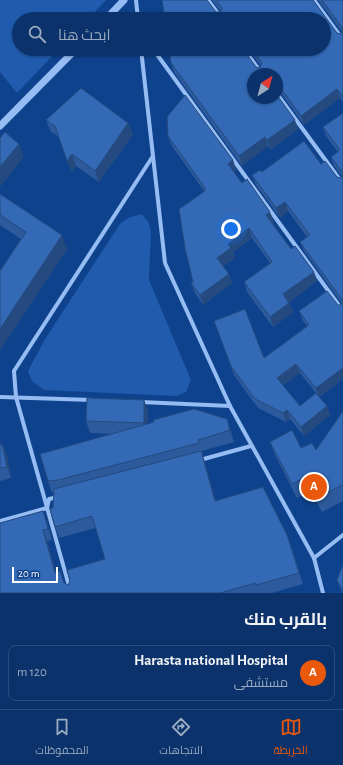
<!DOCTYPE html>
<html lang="ar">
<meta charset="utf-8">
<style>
:root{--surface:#0b326a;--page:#193e72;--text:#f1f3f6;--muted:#9aaac1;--line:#2b4d7e;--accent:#ea580c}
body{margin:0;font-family:"Alegreya Sans",Cairo,sans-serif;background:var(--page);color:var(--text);direction:rtl}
.compass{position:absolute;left:247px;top:68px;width:36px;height:36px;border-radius:50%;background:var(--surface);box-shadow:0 1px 3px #0004;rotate:36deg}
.scale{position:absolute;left:12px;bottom:10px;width:46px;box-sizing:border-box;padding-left:4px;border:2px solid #fff;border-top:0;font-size:11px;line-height:14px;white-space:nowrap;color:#fff;-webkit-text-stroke:3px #0f428d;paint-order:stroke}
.you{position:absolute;left:231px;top:229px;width:14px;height:14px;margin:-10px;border:3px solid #fff;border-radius:50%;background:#1a73e8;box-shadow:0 0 0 6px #1a73e833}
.badge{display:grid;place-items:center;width:26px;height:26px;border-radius:50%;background:var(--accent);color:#fff;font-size:13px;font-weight:700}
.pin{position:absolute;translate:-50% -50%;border:2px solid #fff;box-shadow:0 1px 4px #0006}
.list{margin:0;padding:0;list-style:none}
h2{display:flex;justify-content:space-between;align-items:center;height:52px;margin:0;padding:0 16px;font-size:17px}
h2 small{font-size:13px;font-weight:400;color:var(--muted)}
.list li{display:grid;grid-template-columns:26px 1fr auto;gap:12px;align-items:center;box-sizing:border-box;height:56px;margin:0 8px 8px;padding:0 8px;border:1px solid var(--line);border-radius:8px}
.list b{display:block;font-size:15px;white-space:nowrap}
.list p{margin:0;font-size:13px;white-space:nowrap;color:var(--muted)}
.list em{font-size:13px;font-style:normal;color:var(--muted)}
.icon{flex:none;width:22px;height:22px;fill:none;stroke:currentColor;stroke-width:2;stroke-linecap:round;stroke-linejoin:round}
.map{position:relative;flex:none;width:343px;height:593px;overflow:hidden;direction:ltr}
.search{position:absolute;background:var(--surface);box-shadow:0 1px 3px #0004;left:12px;right:12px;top:12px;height:44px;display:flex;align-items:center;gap:10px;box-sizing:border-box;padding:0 14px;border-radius:22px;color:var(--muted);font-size:15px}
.sheet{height:116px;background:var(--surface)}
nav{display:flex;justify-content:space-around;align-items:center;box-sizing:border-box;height:56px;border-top:1px solid var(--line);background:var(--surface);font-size:11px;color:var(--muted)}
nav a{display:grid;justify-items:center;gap:2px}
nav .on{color:var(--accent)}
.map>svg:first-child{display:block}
.green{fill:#205bad}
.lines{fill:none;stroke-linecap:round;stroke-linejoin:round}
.minor{stroke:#96bdf3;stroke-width:4}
.tertiary{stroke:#96bdf3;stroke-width:7}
.wall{fill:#2c5a9c;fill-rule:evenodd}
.shaded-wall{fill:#244a7f}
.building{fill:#3369b5;stroke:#244a7f}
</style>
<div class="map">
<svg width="343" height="593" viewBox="0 0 343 593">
<rect width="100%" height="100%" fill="#0f428d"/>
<!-- green -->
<g class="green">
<path d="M0,0h106l-18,19h-69v30h40l-42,44 -17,-21z"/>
<path d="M141,214l7,7 3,11 -2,48 42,100 -5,12 -9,4 -133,-6 -12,-9 -4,-10 17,-32 75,-115 8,-6z"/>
</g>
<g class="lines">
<!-- minor -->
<g class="minor">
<path d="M136,0l2,19"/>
<path d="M208,0l14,19"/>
<path d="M314,0l29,40"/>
<path d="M141,49l24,214 65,143 84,152 9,35"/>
<path d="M153,49l190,262"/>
<path d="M244,49l18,25"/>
<path d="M277,94l66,90"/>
<path d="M0,397l92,3"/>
<path d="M141,402l89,4"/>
<path d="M200,460l51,-14"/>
<path d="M0,521l47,-13 2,-9 9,-2"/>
<path d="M314,558l29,-23"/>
<path d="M71,593l-55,-196 -2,-26 139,-215"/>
</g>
<!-- tertiary -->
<g class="tertiary">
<path d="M106,19l18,-19"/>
<path d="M0,126l76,-77"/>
</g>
</g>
<!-- wall -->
<g class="wall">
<path d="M161,0h46l9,12h5l-9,-12h101l24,33 4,1 1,-2 -24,-32h25v102l-3,-4 -36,27 -24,-33 -3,-1v-17h-24l45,55 -27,21 -3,-4 -26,20 -68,-94 -3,-9 85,4 4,1 1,-2 -13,-17h76l-159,-30 -3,-18z"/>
<path d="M343,113v266l-24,18 8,9 3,9 -26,21 -14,-17 -4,3 -28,-14 -24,-33 -20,-54 50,37 43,-32 -4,-5 -4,-10 39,-6h3l1,-1 -38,-53 -4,-9 7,-5 -19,-26 -8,7 -24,-33 -4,-10 10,-3 59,-8 16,13 4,1 1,-2 -8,-10 -3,-9 7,-5 -12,-16 -3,-9zM300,373l16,20 -16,13 -17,-21z"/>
<path d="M46,120l82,3 5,11 -34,48 -23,-16 -4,6 -13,-35 -8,-5z"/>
<path d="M168,136l65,24 3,10 -2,2 8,11 32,39 -2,1 19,26 23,23 3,9 -28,21 4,10 -20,15 -26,-35 -3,-10 26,-19 -18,-25 -19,14 2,6 -12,8 9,17 -29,22 -8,-12 -4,-10 2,-1 11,-91 -32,-45z"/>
<path d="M0,194l67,55 -67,101v-79l21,-32 -21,-14z"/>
<path d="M194,409l37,22 3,11 -32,9 1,4h-1l14,46 71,34 4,11 12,38 -31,9h-272l43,-82 4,11 5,18 -5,1 9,32 9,11 3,1 37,-26 -9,-31 -37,10 -4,-11 -2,-19 1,-16 -2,1 -4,-12 65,-47 -23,-1 -4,-12 62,-10v13z"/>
<path d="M343,411v90l-21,11 -11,-21 -14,7 -22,-43 -5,-13 31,6 15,2z"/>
<path d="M0,444h2l5,11 4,23 -11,3z"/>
<path d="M343,564v29h-1l-5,-13z"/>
</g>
<!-- shaded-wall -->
<g class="shaded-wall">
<path d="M337,89l3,9 -36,27 -3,-9z"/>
<path d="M295,120l3,9 -27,21 -4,-10z"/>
<path d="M128,123l5,11 -34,48 -4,-11z"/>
<path d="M265,137l3,9 -26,20 -3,-10z"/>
<path d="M19,144l5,13 -24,30v-20z"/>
<path d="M72,154l4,12 -4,6 -5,-11z"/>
<path d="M233,160l3,10 -5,4 -3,-10z"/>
<path d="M285,202l3,9 -8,7 -4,-10z"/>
<path d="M270,212l4,10 -4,3 -4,-10z"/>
<path d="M249,228l3,10 -19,14 2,6 -15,10 -3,-10 11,-14z"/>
<path d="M62,235l5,14 -67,101v-21z"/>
<path d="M314,272l3,9 -30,23 -4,-10z"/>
<path d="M229,274l3,9 -29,22 -3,-10z"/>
<path d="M289,303l4,9 -20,15 -3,-10z"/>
<path d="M296,364l4,9 -20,14 -3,-9z"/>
<path d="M343,368v11l-24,18 -3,-9z"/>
<path d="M144,400l4,11v24l-4,-12z"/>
<path d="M327,406l3,9 -26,21 -3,-9z"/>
<path d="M287,410l3,9 -4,3 -3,-9z"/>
<path d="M227,419l4,12 3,11 -4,-12z"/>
<path d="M2,444l5,11 4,23 -4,-11z"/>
<path d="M201,451l4,11 14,50 -4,-11z"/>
<path d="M43,511l4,11 5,18 -4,-11z"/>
<path d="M43,530l4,11 12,43 -4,-11z"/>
<path d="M287,535l4,11 12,38 -4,-11z"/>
</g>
<!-- building -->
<g class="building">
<path d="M162,0h45l9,12h5l1,-4 -6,-8h97l24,33 4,1 2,-5 -21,-29h21v97l-6,-8 -36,27 -24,-33v-9h-24v24h24v-3l18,25 -28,20 -2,-3 -26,19 -68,-93 -2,-14h74l13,18 4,1 2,-5 -10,-14h72v-30h-159z"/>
<path d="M81,88l47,35 -33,48 -23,-17 -5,7 -12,-35 -9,-6z"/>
<path d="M185,95l48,65 -5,4 14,19 5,-4 23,33 -4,3 25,34 4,-3 19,26 -31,22 6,9 -19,14 -26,-35 28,-20 -23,-34 -21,16 3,4 -14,10 12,16 -29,21 -9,-12 2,-1 -8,-34 -6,-39 26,-18v-3l-37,-52 -1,-19z"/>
<path d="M343,113v188l-43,-59 10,-7 -25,-33 -9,6 -24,-33 8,-5 2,2 42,-31 17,23 4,-3 12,16 4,1 2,-5 -12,-16 9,-7 -17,-23z"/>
<path d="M5,132l14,12 -19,23v-29z"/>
<path d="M0,194l62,41 -62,94v-58l26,-39 -26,-17z"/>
<path d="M327,291l11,14h3l2,-4v67l-27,20 -20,-24 -19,14 23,28 16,-13 11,13 -26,21 -14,-17 -4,3 -28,-14 -24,-33 -17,-45 31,-12 19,49 45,-33 -10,-14z"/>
<path d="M87,398l57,2v23l-58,-2z"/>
<path d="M194,409l33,10 3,11 -32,10 1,3 -145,38v-1l-6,1 -8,-27 114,-32 -1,-2z"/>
<path d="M343,411v75l-1,-1 -25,13 -11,-21 -14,7 -22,-42 22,-12 9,18 11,-5 4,7z"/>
<path d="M0,444h2l5,23 -7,1z"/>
<path d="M201,451l14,50 48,-14 24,48 12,38 -43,12 -1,-2 -35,10h-220v-70l43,-12 5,18 -5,1 12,43 5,-2 4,12 4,2 2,-4 -3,-11 38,-11 -13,-43 -37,11 -5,-18 3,-1 1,-19z"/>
<path d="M343,564v27l-6,-11z"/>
</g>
</svg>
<svg class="compass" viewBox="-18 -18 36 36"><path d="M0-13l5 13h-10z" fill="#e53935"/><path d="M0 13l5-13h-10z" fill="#9aaac1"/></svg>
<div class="scale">20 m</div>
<div class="you"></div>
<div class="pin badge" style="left:314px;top:487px">A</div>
<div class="search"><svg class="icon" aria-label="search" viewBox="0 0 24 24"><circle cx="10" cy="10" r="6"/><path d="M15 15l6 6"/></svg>ابحث هنا</div>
</div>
<section class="sheet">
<h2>بالقرب منك<small></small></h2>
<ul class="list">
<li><span class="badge">A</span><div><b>Harasta national Hospital</b><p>مستشفى</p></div><em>120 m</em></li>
</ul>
</section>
<nav>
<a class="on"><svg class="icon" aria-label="map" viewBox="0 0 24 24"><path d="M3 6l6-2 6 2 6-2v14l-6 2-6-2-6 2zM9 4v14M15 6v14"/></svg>الخريطة</a>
<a><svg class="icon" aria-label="directions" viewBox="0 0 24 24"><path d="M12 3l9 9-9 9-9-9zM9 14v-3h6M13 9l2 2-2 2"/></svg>الاتجاهات</a>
<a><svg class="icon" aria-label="saved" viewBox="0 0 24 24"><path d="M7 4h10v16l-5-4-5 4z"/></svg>المحفوظات</a>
</nav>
